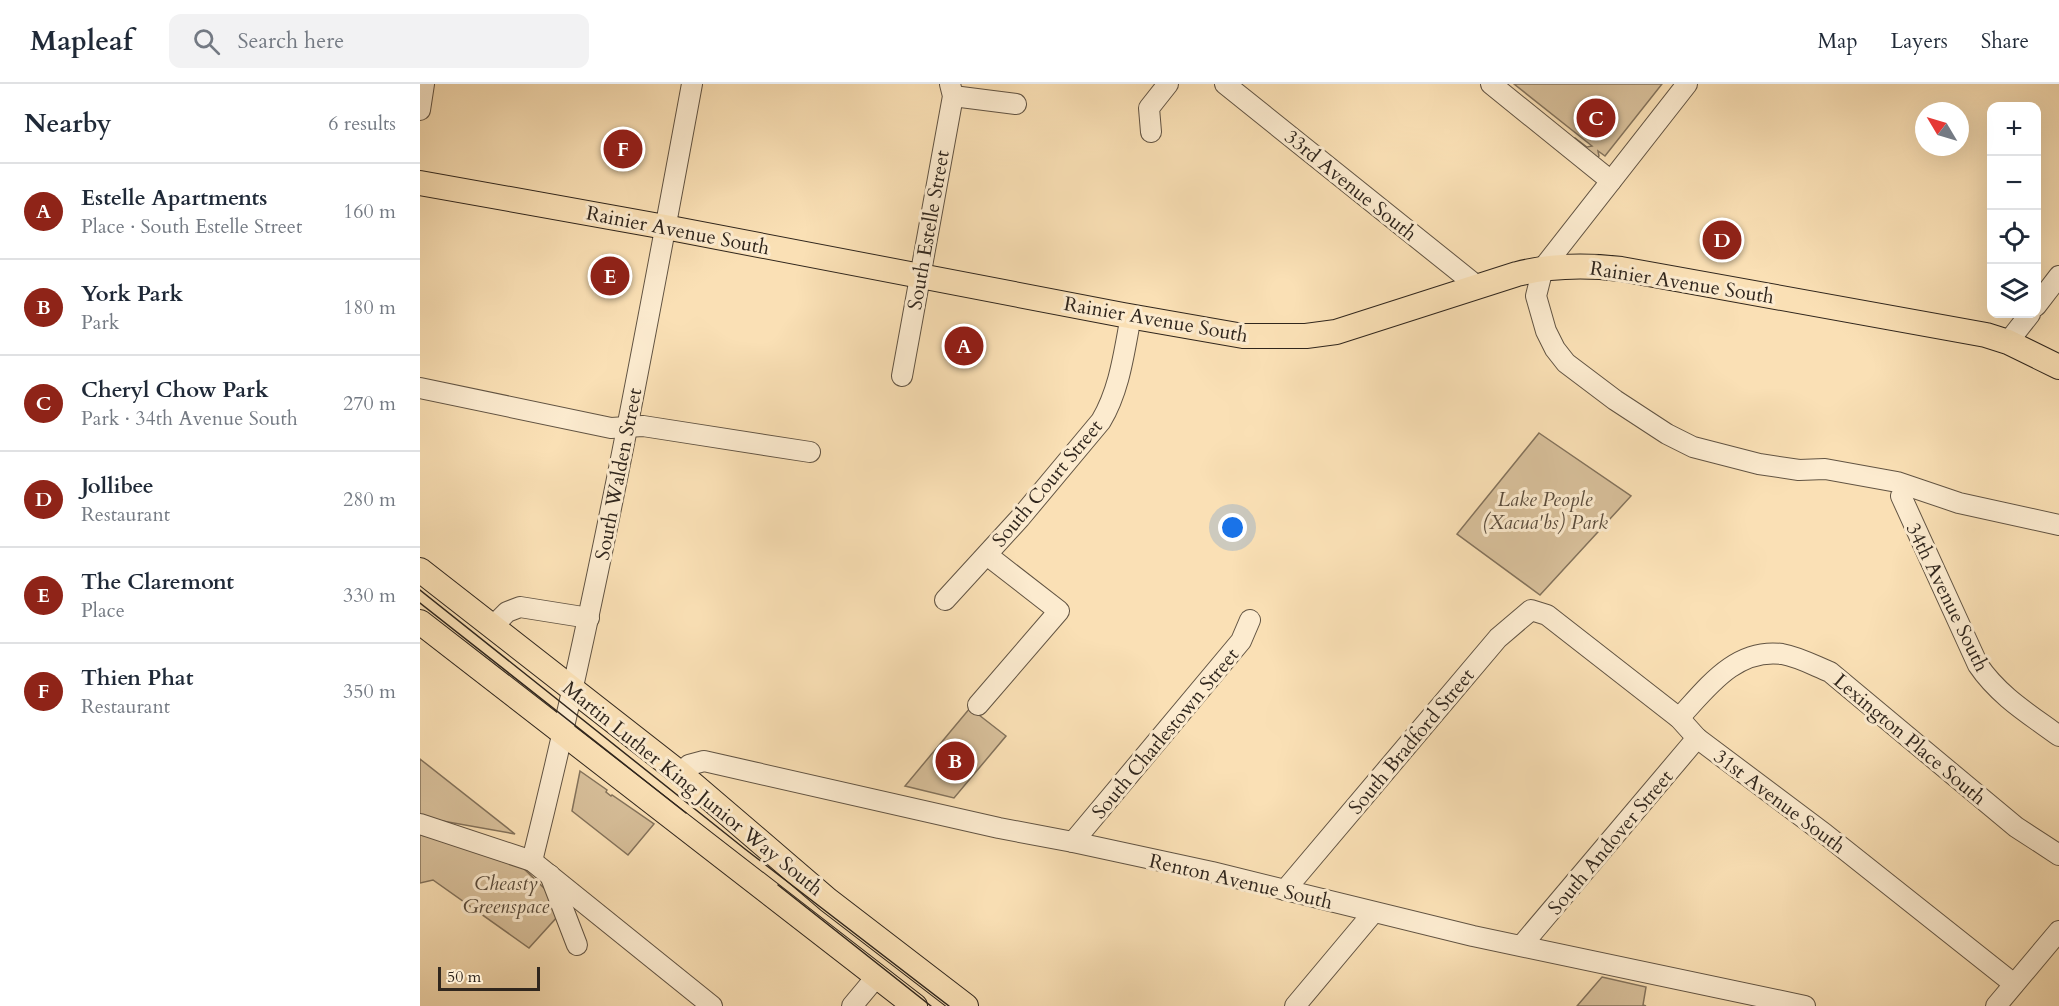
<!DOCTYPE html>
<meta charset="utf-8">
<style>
:root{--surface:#fff;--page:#f2f2f3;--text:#1f2937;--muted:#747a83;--line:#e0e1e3;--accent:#8f2418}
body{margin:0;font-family:Cardo,serif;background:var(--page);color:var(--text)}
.controls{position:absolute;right:18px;top:18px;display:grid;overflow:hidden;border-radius:12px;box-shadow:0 6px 24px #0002}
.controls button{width:54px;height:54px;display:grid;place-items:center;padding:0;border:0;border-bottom:2px solid var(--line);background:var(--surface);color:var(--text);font:30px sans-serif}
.compass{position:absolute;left:1495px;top:18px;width:54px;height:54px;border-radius:50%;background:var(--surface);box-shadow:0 6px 24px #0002;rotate:308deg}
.scale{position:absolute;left:18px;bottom:15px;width:102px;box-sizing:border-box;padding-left:6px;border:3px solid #30261d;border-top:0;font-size:16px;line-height:21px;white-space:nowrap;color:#30261d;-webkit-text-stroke:4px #fcebcf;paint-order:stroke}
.you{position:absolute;left:813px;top:444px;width:21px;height:21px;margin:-15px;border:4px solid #fff;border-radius:50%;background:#1a73e8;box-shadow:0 0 0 9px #1a73e833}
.badge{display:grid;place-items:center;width:39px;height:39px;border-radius:50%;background:var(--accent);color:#fff;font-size:20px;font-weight:700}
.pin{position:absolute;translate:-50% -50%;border:3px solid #fff;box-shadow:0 2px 6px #0006}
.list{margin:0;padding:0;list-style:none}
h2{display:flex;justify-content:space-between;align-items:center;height:78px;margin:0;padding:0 24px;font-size:26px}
h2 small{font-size:20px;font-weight:400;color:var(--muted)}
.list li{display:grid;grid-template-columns:39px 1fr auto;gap:18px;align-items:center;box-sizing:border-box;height:96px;padding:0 24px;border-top:2px solid var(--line)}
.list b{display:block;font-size:22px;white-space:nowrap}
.list p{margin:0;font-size:20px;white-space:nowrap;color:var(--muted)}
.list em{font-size:20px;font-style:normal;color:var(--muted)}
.icon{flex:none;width:33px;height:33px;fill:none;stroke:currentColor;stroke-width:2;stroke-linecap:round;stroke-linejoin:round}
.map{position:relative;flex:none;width:1639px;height:922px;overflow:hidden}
header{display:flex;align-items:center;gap:36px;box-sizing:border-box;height:84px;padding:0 30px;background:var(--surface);border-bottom:2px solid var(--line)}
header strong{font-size:28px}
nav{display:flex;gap:33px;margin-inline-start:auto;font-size:21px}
.search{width:420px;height:54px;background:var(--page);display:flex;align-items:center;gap:15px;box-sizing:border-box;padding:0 21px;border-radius:12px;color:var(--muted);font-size:22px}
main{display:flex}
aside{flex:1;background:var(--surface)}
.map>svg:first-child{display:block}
.green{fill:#d8c09b;stroke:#84735c;stroke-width:1.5}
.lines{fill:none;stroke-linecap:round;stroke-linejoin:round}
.minor-casing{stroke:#625443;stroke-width:22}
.major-casing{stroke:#30261d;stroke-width:26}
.minor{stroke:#fcebcf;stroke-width:20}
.major{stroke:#fae0b5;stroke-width:24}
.tram{stroke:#30261d;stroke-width:1.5}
.labels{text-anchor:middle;stroke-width:6;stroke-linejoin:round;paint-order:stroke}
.street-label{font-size:20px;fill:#30261d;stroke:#fcebcf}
.park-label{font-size:20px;font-style:italic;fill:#5a4c3c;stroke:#fcebcf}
</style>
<header>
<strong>Mapleaf</strong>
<div class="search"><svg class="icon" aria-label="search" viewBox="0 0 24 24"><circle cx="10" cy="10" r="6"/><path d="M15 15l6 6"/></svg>Search here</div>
<nav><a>Map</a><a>Layers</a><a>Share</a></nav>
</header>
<main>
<aside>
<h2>Nearby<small>6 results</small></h2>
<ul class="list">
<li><span class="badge">A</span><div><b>Estelle Apartments</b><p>Place · South Estelle Street</p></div><em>160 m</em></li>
<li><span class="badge">B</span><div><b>York Park</b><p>Park</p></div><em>180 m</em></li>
<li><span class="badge">C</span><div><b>Cheryl Chow Park</b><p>Park · 34th Avenue South</p></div><em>270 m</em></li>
<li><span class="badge">D</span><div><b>Jollibee</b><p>Restaurant</p></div><em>280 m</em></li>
<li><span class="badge">E</span><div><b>The Claremont</b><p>Place</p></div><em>330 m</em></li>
<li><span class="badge">F</span><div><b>Thien Phat</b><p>Restaurant</p></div><em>350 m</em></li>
</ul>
</aside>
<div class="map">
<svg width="1639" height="922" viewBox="0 0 1639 922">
<rect width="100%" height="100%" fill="#fae0b5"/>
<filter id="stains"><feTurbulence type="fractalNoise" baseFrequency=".00333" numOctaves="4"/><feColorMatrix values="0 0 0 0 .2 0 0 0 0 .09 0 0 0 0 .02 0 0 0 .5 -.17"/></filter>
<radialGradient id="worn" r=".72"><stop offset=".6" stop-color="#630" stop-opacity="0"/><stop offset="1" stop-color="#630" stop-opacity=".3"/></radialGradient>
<!-- green -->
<g class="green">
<path d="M1094,0h148l-57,72 -7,-5 1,5 -3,3 -23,-19 2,-2 12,9 5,-1z"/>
<path d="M1119,349l92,63 -91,99 -83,-61z"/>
<path d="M550,624l36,28 -52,62 -49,-12z"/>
<path d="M0,675l95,75 -95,-17z"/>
<path d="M160,687l27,19 -1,2 5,4 1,-1 42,29 -26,31 -56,-44z"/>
<path d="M0,751l11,2 91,30 23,22 13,27 -29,32 -96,-68 -13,3z"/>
<path d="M1182,893l44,10 -3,18 3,1h-69z"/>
</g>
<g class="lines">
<defs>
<g id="minor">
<path d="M805,0l252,202"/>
<path d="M1071,0l120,97"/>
<path d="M1267,0l-144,184 -7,28 10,35 9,18 11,14 49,37 52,34 26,13 66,17 40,6 26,-1 72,13 62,21 100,22"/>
<path d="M533,12l63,8"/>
<path d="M0,26l4,-26"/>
<path d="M731,48l-2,-24 19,-24"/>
<path d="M1616,222l23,-30"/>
<path d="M1588,258l22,-28"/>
<path d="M482,292l51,-280 -3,-12"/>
<path d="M0,304l191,40 32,-2 167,26"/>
<path d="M1481,412l77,169c21,31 51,49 81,71"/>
<path d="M525,516l75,-82 81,-97c19,-32 23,-69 30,-105"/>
<path d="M72,543l15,-15 13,-5 69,11"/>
<path d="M558,621l81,-94 -72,-56"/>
<path d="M1259,634c28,-30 56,-70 103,-64 17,3 33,12 48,18l186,155 43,28"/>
<path d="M261,690l8,-9 15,-4 295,67 74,14 139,30 261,64 332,70"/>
<path d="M0,740l112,37 180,145"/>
<path d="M653,758l168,-201 9,-21"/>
<path d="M112,777c64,-257 112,-517 160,-777"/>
<path d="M130,791l27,70"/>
<path d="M865,806l213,-252 33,-28 16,5 132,103 18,20 128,96 189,150"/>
<path d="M1102,861l175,-207"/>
<path d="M432,922l25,-30"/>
<path d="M875,922l78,-93"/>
<path d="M1576,922l63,-75"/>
</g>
<g id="major">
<path d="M0,99l245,44 458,88 120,21h63l30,-4 181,-58c35,-9 69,-9 104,-5l365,66 22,7 51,25"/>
<path d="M0,486l261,204 147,126 138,106"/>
<path d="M0,538l495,384"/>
</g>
</defs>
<!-- minor casing -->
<use href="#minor" class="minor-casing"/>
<!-- major casing -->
<use href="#major" class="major-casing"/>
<!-- minor -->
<use href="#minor" class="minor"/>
<!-- major -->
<use href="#major" class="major"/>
<!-- tram -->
<g class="tram">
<path d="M0,506l325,259 204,157"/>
<path d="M0,519l266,210"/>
<path d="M358,801l153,121"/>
</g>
</g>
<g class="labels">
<!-- street labels -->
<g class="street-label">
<text transform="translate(931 101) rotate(39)" y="7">33rd Avenue South</text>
<text transform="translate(258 146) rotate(11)" y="7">Rainier Avenue South</text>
<text transform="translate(508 146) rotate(-80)" y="7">South Estelle Street</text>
<text transform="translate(1262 198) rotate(9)" y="7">Rainier Avenue South</text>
<text transform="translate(736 235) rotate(10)" y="7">Rainier Avenue South</text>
<text transform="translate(198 390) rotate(-79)" y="7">South Walden Street</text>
<text transform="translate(627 399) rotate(-50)" y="7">South Court Street</text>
<text transform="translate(1528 513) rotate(64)" y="7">34th Avenue South</text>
<text transform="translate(745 649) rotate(-50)" y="7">South Charlestown Street</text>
<text transform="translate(1490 655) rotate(40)" y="7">Lexington Place South</text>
<text transform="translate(991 657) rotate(-50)" y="7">South Bradford Street</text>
<text transform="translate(273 704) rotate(39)" y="7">Martin Luther King Junior Way South</text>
<text transform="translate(1360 717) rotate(37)" y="7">31st Avenue South</text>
<text transform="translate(1190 758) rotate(-50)" y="7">South Andover Street</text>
<text transform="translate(821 797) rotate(13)" y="7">Renton Avenue South</text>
</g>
<!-- park labels -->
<g class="park-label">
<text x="1125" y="422">Lake People<tspan x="1125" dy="23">(Xacua'bs) Park</tspan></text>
<text x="86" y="806">Cheasty<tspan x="86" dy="23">Greenspace</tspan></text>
</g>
</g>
<rect width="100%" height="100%" filter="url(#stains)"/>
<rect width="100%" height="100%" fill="url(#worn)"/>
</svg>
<div class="controls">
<button>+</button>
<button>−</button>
<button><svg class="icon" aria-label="locate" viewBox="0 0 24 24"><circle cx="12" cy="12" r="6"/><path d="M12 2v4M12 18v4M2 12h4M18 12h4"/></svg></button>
<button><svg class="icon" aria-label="layers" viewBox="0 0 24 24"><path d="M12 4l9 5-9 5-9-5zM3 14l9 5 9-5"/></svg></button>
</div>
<svg class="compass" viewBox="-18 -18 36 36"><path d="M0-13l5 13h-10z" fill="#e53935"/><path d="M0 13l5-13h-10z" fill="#747a83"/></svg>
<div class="scale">50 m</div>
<div class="you"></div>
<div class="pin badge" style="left:544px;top:262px">A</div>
<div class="pin badge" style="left:535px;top:677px">B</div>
<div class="pin badge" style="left:1176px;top:34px">C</div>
<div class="pin badge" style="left:1302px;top:156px">D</div>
<div class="pin badge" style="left:190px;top:192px">E</div>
<div class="pin badge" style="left:203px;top:65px">F</div>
</div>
</main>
